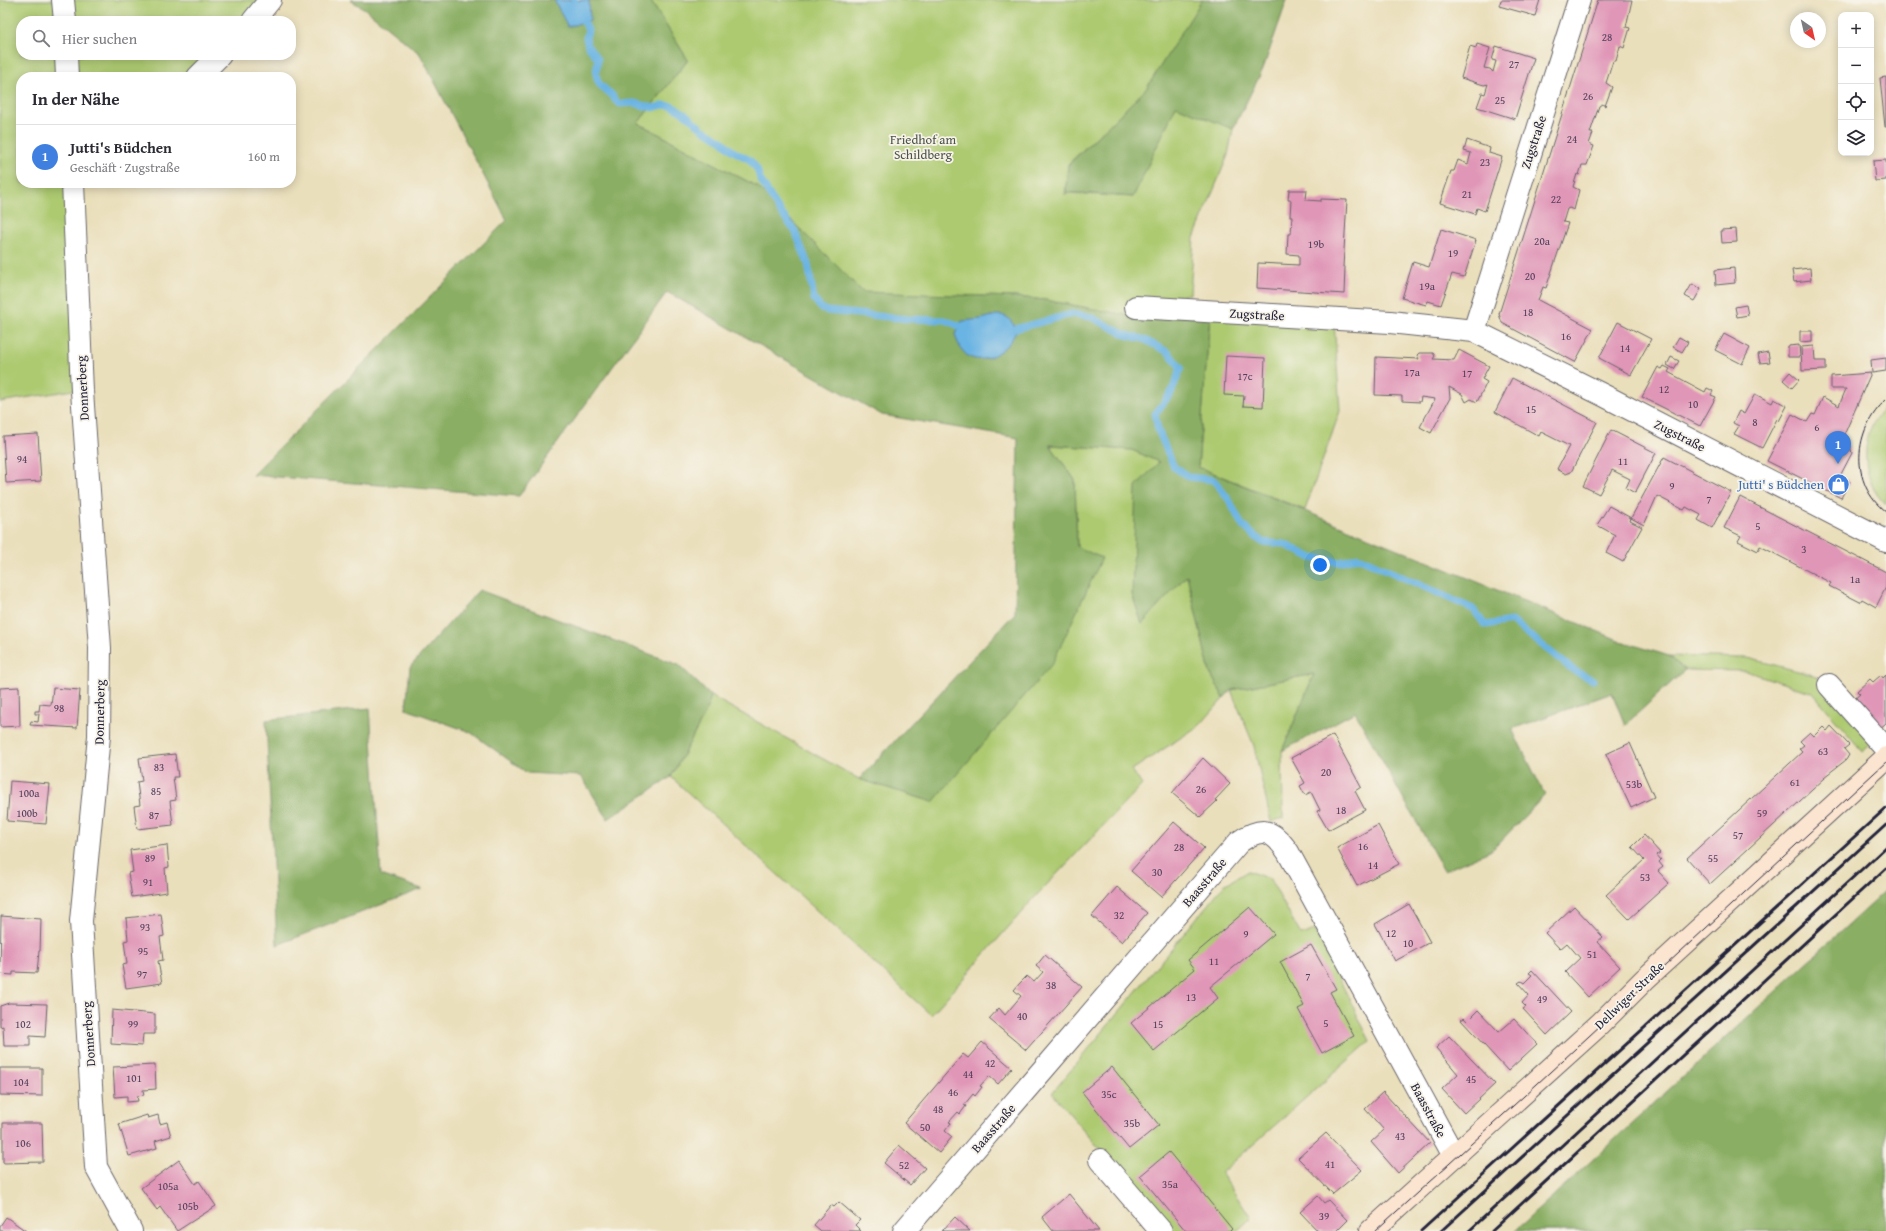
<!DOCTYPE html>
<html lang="de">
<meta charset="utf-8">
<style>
:root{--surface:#fff;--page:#f2f2f3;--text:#2b2b33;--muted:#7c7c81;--line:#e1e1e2;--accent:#111827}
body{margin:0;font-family:"Gentium Book Plus",serif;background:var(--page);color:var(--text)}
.controls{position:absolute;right:12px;top:12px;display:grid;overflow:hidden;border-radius:8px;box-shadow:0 2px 10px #0003}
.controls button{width:36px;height:36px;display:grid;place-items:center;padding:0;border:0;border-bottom:1px solid var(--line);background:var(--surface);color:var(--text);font:20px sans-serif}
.compass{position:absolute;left:1790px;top:12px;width:36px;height:36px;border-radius:50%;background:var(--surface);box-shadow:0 2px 10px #0003;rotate:146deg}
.you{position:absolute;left:1320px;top:565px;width:14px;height:14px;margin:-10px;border:3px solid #fff;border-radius:50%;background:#1a73e8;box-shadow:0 0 0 6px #1a73e833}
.badge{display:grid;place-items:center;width:26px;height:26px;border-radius:50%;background:var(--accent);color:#fff;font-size:13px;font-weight:700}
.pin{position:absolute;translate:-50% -33px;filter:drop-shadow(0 1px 2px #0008)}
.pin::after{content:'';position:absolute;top:21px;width:14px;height:12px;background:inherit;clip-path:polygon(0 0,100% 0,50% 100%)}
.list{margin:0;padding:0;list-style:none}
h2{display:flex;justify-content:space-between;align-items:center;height:52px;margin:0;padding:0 16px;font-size:17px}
h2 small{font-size:13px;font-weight:400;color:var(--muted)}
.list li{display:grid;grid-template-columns:26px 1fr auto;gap:12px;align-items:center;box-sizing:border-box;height:64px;padding:0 16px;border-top:1px solid var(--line)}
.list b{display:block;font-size:15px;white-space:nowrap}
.list p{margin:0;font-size:13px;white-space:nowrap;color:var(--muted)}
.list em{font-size:13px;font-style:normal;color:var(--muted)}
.icon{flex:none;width:22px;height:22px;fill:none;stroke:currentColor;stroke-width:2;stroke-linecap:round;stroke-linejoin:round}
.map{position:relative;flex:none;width:1886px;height:1231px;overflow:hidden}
.search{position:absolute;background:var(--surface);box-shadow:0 2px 10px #0003;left:16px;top:16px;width:280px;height:44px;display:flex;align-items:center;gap:10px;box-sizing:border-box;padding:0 14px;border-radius:16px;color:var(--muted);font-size:15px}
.panel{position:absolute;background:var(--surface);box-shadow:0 2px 10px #0003;left:16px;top:72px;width:280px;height:116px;border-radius:16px}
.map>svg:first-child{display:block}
.green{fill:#adca71;stroke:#687656}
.forest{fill:#8aae63;stroke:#56684f}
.water{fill:#6ab4e3;stroke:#466b8f}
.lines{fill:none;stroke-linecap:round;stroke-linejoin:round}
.stream{stroke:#6ab4e3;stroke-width:7}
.building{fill:#e096b7}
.street-casing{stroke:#686468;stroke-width:24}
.secondary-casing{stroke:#686468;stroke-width:24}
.street{stroke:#fff;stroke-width:22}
.secondary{stroke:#fce5d0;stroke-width:22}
.tram{stroke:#22223b;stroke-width:1}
.rail{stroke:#22223b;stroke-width:3}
.labels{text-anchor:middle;stroke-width:3.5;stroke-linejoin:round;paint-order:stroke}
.number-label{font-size:11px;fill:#523f5a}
.park-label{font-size:13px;fill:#4c544b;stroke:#f7f3e8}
.street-label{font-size:13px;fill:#22223b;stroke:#f7f3e8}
.shop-label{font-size:13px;fill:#366cbe;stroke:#f7f3e8;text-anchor:end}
</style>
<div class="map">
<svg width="1886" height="1231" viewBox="0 0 1886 1231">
<rect width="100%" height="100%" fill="#f7f3e8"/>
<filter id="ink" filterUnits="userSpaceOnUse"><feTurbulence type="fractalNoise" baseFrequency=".025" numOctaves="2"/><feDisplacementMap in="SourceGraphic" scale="8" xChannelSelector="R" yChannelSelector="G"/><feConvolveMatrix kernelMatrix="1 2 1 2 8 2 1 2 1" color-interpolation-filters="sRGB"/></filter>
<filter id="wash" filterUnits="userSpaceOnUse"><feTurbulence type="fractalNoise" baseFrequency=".012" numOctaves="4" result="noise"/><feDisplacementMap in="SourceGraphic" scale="16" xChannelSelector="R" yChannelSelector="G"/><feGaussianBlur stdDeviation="0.9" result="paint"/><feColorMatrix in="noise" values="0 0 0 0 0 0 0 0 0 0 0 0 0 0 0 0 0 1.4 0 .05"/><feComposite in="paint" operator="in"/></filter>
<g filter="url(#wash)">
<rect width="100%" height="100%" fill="#eadfbb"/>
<!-- green -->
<g class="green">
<path d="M0,0h60l1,21h-40v34h42l1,22h-43v106h48l10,206 -79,13z"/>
<path d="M66,0h202l-17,21h-184z"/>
<path d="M650,0h553l-56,89 -79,75 -3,31 1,-2 67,4 43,-92 57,24 -5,26 -34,83 -4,56 -31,6 -28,16 -86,-16 -30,-3 -152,-4 -105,-106 -120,-64 50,-63z"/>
<path d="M69,55h148l-23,22h-123z"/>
<path d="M1210,316l124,4 6,91 -35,99 -107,-43z"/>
<path d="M1886,406v99c-26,-24 -28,-74 0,-99z"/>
<path d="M1050,445l82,5 27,12 -27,132 10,30 45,-50 23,99 14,25 -24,27 -68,45 10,15 -107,112 -104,118 -260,-238 34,-63 6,-18 148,83 74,23 168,-243 -24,-12 -2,-67z"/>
<path d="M1669,656l79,2 69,18 57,65 -12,10 -49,-58 -67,-22 -61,-1z"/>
<path d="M1314,674l-32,77 1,67 -12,4 -17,-76 -23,-56z"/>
<path d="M1248,871l22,8 31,56 14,-5 55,111 -149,132 30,45 -14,13h-67l-118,-138 172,-208z"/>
</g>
<!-- forest -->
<g class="forest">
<path d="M350,0h300l38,60 -50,63 120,64 105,105 152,5 30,3 87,16h78l-12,151 423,174 48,15 16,14 -60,55 -13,-32 -100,36 33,66 -53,55 -48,21 -89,-159 -73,39 32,-77 -83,16 -7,8 -14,-25 -23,-98 -45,49 -10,-30 4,-108 23,-24 -27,-12 -82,-5 25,35 2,67 25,11 -50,106 -119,138 -74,-23 156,-166 3,-175 -136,-23 -215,-123 -148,204 -267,-21 255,-255 -87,-166 -55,-45z"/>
<path d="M1202,0h85l-24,69 -30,60 -57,-23 -43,91 -67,-5 2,-27 78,-76z"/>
<path d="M479,590l200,75 32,31 -6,18 -34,63 -63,42 -27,-43 -54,-3 -57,-41 -64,-23 4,-42z"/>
<path d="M370,708l11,167 41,14 -145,56 -11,-225z"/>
<path d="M1886,890v341h-371z"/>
</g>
<!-- water -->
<g class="water">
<path d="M554,0h35l1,20 -22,7z"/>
<path d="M996,315c6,0 9,0 14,5 2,3 6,6 6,11 -1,4 -5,10 -8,13 -21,22 -45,22 -53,-10l7,-13 19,-2z"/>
</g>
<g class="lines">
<!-- stream -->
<g class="stream">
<path d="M574,0l14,30 -2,8 2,8 10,13 -2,14 1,6 3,6 12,10 3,5 5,4 14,-1 19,5 10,-3 9,1 16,10 14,13 19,11 12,11 17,9 7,9 3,10 18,30 17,22 13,33 6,35 6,8 7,4 82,8 36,1 22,9"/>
<path d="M1007,331l65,-17 19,3 35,18 17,4 25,13 13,16 -10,25 -16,21 3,16 16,37 15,10 25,3 15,20 13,25 20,17 22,2 28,14 28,4 18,-5 115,52 12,16 27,-4 61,49 20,10"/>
</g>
</g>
<g id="blocks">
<!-- building -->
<g class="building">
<path d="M1501,0h39l-5,16 -36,-10z"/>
<path d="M1598,0h34l-6,27 4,1 -6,20 -4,-2 -4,15h-3l-7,22 6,4 -7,19 -3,-2 -3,2 -9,27h3l-4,11 5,2 -7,19h-5l-3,10 -2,-1 -4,13 6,3 -5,20 -5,-2 -2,1 -4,13 5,1 -22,65 -3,-1 -5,13 55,29 -18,33 -73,-39 -3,-9z"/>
<path d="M1477,44l13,4 -6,20 6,1 3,3 3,-11 -4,-1 4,-14 38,12 -19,61 -38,-12 5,-14 3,1 3,-10 -4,1 -23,-7 9,-32 6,2z"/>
<path d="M1886,77v50h-1l-5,-49z"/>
<path d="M1467,140l23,8 -1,5 13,4 -17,54 -8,-3 -2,6 -35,-11 11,-32h3l4,-11 10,4 3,-11 -7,-2z"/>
<path d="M1886,160v20l-11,1 -2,-20z"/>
<path d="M1289,190h18l-1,10 15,1v-2l26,1 -4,67h2l-1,27 -87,-6 1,-25 41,2v-10l-12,-1 1,-20h3l1,-18h-2l1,-16h-3z"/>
<path d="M1441,229l35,11 -12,37 -12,-3 -11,31 -13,-4 -2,4 -24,-7 11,-36 16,5z"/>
<path d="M1736,229l1,13 -15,1 -1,-13z"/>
<path d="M1734,268l1,15 -19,2 -1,-15z"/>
<path d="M1810,268l1,12 -17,2 -2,-12z"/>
<path d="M1692,284l9,5 -7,12 -9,-5z"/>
<path d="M1746,305l2,10 -11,2 -2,-10z"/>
<path d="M1618,322l33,17 -20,36 -32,-17z"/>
<path d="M1800,331h12v10l-12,1z"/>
<path d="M1724,334l26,14 -8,16 -27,-14z"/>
<path d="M1679,337l9,5 -6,10 -9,-5z"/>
<path d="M1799,345l1,12h-12v-11z"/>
<path d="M1814,346l1,15h11v9l-24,1 -1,-24z"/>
<path d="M1459,350l30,16 -7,13 5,3 -10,20 -6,-3 -5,3 -4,-8 -13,-7 1,11 -19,35 -11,-6 15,-28 -14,-2 -1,5 -18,-1v-5l-27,-1 1,-38 43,2 -2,-4 2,-2h14l2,3 -2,3 21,1z"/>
<path d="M1768,352l2,10 -10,1 -2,-9z"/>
<path d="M1226,356l39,2 -2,49 -20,-1 1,-10 -20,-1z"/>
<path d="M1671,357l8,4 -5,8 -7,-4z"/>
<path d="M1886,358v13l-14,2 -1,-13z"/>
<path d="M1664,366l6,3 -2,3 37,20 2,-4 6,3 -2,4 5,2 -16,29 -58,-29 16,-30 4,2z"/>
<path d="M1790,372l9,8 -7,8 -9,-8z"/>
<path d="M1871,373l-30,69 9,5 2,6 -12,23 10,5 -9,17 -74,-37 25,-47 15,8 5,-8 3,1 8,-18 16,9 7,-17h-15v-13z"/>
<path d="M1512,378l85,44 -26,50 -5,2 -9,-5 12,-23 -28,-14 -2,4 -44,-24z"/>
<path d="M1755,394l17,9 2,-4 13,7 -8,15 -2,-2 -15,29 -28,-14 5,-8 -6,-3 6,-12 5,3z"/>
<path d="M1611,430l45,23 -21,40 -9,-5 4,-9 -18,-9 -13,24 -16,-8z"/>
<path d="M38,434l3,47 -35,2 -3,-47z"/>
<path d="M1664,457l67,35 -19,36 -14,-8 3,-5 -15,-8 -2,3 -27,-14 -13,29 -13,-7z"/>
<path d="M1740,497l146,75v15l-10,20 -14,-8 -2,3 -31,-16 2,-3 -71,-37 -2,5 -20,-10 3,-5 -17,-8z"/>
<path d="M1609,506l22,12 -1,3 12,6 -19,35 -17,-9 9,-18 -18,-10z"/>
<path d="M1881,675l2,3 3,-3v48l-8,7 -26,-29 8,-7 -3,-3 13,-12 3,3z"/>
<path d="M19,687l1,39 -20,1v-39z"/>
<path d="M53,688l27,2 -3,38 -47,-3 1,-4 7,1 1,-8h-4v-3h4l1,-7 11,1z"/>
<path d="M1831,726l18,19 -5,4 5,6 -3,5 -22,17 1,1 -115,106 -23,-26 115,-106 -3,-3 5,-4 -4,-4 10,-9 4,4 9,-9 4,4z"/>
<path d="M1333,735l28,52 -6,4 10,19 -37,20 -11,-19 3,-1 -9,-18 -6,3 -5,-9 5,-3 -14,-25z"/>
<path d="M1630,743l24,54 -23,11 -25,-54z"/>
<path d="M175,754l3,23h-5l3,23 -6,1 3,24 -36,4 -3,-23 6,-1 -3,-23 5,-1 -3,-23z"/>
<path d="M1203,758l27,26 -15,16 2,1 -17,16 -28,-24z"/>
<path d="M10,781l40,3 -4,40 -39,-3z"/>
<path d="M1174,822l30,26 -43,49 -30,-26z"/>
<path d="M1378,825l21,39 -42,22 -20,-38z"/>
<path d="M1644,835l16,18 -3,2 4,5 -2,2 4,5 -5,4 11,12 -40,36 -23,-24 38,-35 -12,-13z"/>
<path d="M167,845l2,22 -4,1 2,24 -35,5 -4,-24 5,-1 -3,-22z"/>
<path d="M1117,887l30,26 -25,29 -30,-26z"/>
<path d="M1409,904l21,38 -35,19 -20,-37z"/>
<path d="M1574,906l29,31 -6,5 23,25 -32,30 -23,-25 15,-14 -13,-15 -7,6 -15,-16z"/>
<path d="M1250,907l24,27 -64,53 8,11 -64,53 -23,-28 64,-54 -7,-9z"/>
<path d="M161,914l3,22 -4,1 3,23 -5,1 4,22 -36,5 -4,-23 5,-1 -3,-23 4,-1 -2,-22z"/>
<path d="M1,916l40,3 -1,32h-1l-2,22 -24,-1v3l-13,-1z"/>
<path d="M1311,945l25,44 -6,3 24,44 -32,17 -24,-44 6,-3 -24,-44z"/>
<path d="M1045,955l37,32 -56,63 -37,-31 10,-11 6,7 16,-19 -7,-6 6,-7 7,-7 7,6 9,-10 -7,-6z"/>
<path d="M1532,970l39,42 -24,23 -24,-26 3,-2 -4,-4 7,-8 -11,-12 3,-2 3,2 8,-8 -3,-2z"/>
<path d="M9,1003l38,1 -2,33 -15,-1v10h-26l-1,-20 -3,1v-21z"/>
<path d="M112,1010l43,4v20h-12l-1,12 -31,-2z"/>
<path d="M1478,1010l21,22 15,-13 23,25 -29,27 -47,-51 3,-2 3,3z"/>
<path d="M1449,1036l46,48 -31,29 -22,-24 16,-15 -22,-26z"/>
<path d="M982,1042l30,26 -14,16 -9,-8 -9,10 2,1 -7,9 -2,-2 -9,11 2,1 -6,8 -2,-2 -9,10 2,1 -6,8 7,6 -13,16 -35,-30 59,-69 5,4z"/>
<path d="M155,1065l1,24 -13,1 1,5 -7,1 1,5 -11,1v-6l-12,1 -2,-30z"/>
<path d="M1112,1067l47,58 -30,24 -47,-57z"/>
<path d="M0,1068h42v28l-42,-1z"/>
<path d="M1383,1092l47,51 -32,30 -27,-31 13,-12 -19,-21z"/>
<path d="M147,1115l1,3 10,-3 2,9 7,-2 4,14 -16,5 2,7 -28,8 -10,-32z"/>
<path d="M3,1123h39l1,39 -40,1z"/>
<path d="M1326,1133l36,37 -29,24 -35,-36z"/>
<path d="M899,1145l26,23 -15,17 -26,-22z"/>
<path d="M1169,1152l63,77 -2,2h-44l-46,-55z"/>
<path d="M179,1160l16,24 4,-3 17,25 -39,25 -17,-24 -3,3 -16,-22z"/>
<path d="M1069,1194l30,37h-46l-11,-14z"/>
<path d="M1318,1196l6,7 4,-3 19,20 -11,11h-18l-18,-19z"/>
<path d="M839,1202l21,18 -5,5 6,6h-40l-7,-6 17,-20 3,2z"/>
<path d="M6,1217l20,14h-26v-5z"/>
<path d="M955,1217l15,14h-28z"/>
</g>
</g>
</g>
<g filter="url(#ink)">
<use href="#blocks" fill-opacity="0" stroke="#686468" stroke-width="1"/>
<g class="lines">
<defs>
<g id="street">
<path d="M63,0l2,21"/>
<path d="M253,21l17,-21"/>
<path d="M66,55l1,22"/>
<path d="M198,77l22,-22"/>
<path d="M73,183l9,208 18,257 -1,88 -18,185 15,246 35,64"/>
<path d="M1136,307l254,15 84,9 129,64 283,146"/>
<path d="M1474,331l105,-331"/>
<path d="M1829,685l57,64"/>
<path d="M1100,1160l61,71"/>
<path d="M904,1231l335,-389c23,-16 33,-13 49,10l166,304"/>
</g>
<path id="secondary" d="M1371,1231l229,-207 45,-45 241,-221"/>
</defs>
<!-- street casing -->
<use href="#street" class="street-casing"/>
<!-- secondary casing -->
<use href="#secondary" class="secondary-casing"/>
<!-- street -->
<use href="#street" class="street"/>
<!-- secondary -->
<use href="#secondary" class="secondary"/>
<!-- tram -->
<g class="tram">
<path d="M1886,400c-33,29 -37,84 0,112"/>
<path d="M1375,1231l149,-135 362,-334"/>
</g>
<!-- rail -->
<g class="rail">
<path d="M1421,1231l465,-423"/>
<path d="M1441,1231l445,-406"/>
<path d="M1469,1231l417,-384"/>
<path d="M1492,1231l394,-363"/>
</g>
</g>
</g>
<!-- icons -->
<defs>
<symbol id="shop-disc" viewBox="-11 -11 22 22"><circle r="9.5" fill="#3f7fe0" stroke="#f7f3e8"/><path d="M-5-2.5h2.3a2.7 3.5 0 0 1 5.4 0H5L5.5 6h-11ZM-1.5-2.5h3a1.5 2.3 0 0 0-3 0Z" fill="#fff"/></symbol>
</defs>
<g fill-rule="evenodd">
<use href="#shop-disc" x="1826" y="472" width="25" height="25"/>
</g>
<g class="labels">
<!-- number labels -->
<g class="number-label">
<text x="1607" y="41">28</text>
<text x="1514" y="68">27</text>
<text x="1588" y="100">26</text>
<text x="1500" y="104">25</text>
<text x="1572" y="143">24</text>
<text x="1485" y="166">23</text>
<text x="1467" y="198">21</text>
<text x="1556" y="203">22</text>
<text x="1542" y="245">20a</text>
<text x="1316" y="248">19b</text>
<text x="1453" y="257">19</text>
<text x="1530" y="280">20</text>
<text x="1427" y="290">19a</text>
<text x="1528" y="316">18</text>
<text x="1566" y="340">16</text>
<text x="1625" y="352">14</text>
<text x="1412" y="376">17a</text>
<text x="1467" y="377">17</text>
<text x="1245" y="380">17c</text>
<text x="1664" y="393">12</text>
<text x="1693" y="408">10</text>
<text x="1531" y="413">15</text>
<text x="1755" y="426">8</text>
<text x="1817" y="431">6</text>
<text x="22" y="463">94</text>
<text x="1623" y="465">11</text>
<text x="1672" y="490">9</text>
<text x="1709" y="503">7</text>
<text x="1758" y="530">5</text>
<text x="1804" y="553">3</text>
<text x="1855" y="583">1a</text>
<text x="59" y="712">98</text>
<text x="1823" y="755">63</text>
<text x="159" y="771">83</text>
<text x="1326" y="776">20</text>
<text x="1795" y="786">61</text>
<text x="1634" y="788">53b</text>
<text x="1201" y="793">26</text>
<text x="156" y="795">85</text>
<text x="29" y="797">100a</text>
<text x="1341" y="814">18</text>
<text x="27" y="817">100b</text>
<text x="1762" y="817">59</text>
<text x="154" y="819">87</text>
<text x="1738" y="839">57</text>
<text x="1363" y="850">16</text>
<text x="1179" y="851">28</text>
<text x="150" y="862">89</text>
<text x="1713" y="862">55</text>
<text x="1373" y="869">14</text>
<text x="1157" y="876">30</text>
<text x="1645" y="881">53</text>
<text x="148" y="886">91</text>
<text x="1119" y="919">32</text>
<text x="145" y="931">93</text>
<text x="1391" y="937">12</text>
<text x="1246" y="938">9</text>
<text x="1408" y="947">10</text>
<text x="143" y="955">95</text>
<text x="1592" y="958">51</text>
<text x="1214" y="965">11</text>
<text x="142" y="978">97</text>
<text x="1308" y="980">7</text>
<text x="1051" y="989">38</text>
<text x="1191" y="1001">13</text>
<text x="1542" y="1003">49</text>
<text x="1022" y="1020">40</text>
<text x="1326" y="1027">5</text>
<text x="23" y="1028">102</text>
<text x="133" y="1028">99</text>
<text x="1158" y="1028">15</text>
<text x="990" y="1067">42</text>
<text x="968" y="1078">44</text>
<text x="134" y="1082">101</text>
<text x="1471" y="1083">45</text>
<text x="21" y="1086">104</text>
<text x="953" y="1096">46</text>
<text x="1109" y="1098">35c</text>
<text x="938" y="1113">48</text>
<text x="1132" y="1127">35b</text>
<text x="925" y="1131">50</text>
<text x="1400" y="1140">43</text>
<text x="23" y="1147">106</text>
<text x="1330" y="1168">41</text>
<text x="904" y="1169">52</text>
<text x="1170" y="1188">35a</text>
<text x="168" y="1190">105a</text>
<text x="188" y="1210">105b</text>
<text x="1324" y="1220">39</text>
</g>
<!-- park labels -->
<g class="park-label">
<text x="923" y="144">Friedhof am<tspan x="923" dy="15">Schildberg</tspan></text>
</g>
<!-- street labels -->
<g class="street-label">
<text transform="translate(1533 142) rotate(-72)" y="5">Zugstraße</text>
<text transform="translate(1257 314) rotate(3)" y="5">Zugstraße</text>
<text transform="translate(82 388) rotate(-93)" y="5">Donnerberg</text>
<text transform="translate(1680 435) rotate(27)" y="5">Zugstraße</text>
<text transform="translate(99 712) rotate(-89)" y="5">Donnerberg</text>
<text transform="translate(1204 882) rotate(-49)" y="5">Baasstraße</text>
<text transform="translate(1629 995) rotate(-44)" y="5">Dellwiger Straße</text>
<text transform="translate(88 1034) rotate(-94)" y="5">Donnerberg</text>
<text transform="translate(1429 1110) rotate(62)" y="5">Baasstraße</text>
<text transform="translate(993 1128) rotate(-49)" y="5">Baasstraße</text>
</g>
<!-- shop labels -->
<g class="shop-label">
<text x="1824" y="489">Jutti' s Büdchen</text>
</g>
</g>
</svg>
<div class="controls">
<button>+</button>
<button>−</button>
<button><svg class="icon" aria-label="locate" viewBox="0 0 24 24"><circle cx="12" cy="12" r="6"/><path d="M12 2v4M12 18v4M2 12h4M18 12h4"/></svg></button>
<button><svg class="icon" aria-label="layers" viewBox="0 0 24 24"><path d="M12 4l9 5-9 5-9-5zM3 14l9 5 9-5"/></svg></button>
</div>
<svg class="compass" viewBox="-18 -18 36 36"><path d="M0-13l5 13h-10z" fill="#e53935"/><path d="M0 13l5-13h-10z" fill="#7c7c81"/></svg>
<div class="you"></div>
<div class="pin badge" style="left:1838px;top:464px;background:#3f7fe0">1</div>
<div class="search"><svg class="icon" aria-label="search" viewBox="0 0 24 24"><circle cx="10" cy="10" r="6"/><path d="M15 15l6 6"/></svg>Hier suchen</div>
<section class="panel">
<h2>In der Nähe<small></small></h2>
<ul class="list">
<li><span class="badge" style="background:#3f7fe0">1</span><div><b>Jutti's Büdchen</b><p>Geschäft · Zugstraße</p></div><em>160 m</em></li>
</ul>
</section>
</div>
